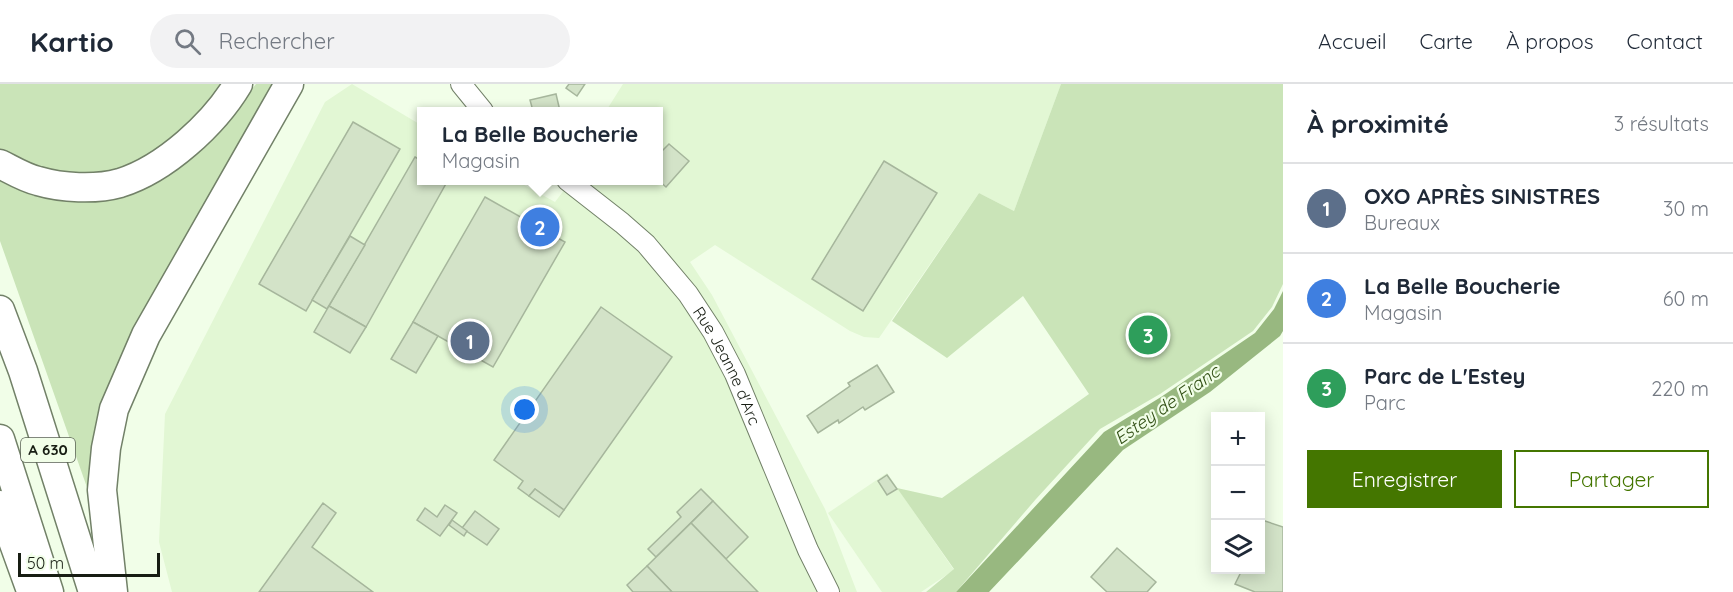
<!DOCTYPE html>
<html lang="fr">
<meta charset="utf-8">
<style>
:root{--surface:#fff;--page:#f2f2f3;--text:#1f2937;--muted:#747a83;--line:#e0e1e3;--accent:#447600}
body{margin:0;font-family:Quicksand,sans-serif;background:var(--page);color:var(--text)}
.controls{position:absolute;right:18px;bottom:18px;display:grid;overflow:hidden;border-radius:0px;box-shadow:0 3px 15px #0003}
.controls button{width:54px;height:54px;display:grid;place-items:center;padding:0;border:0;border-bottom:2px solid var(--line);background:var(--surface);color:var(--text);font:30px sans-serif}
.scale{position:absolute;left:18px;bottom:15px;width:142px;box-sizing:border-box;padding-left:6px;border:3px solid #171d13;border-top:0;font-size:16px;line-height:21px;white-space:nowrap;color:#171d13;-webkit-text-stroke:4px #f1fee8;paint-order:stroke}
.you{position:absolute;left:525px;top:326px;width:21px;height:21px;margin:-15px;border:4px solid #fff;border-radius:50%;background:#1a73e8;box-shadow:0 0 0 9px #1a73e833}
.badge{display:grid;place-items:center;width:39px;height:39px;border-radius:50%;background:var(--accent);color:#fff;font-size:20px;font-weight:700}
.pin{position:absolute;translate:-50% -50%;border:3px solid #fff;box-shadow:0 2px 6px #0006}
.popup{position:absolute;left:417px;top:23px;width:246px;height:78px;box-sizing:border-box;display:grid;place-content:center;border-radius:0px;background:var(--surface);filter:drop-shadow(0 2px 4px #0005);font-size:20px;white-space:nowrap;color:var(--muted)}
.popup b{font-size:22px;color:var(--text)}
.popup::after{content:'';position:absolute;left:50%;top:100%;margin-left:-12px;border:12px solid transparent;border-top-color:var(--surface)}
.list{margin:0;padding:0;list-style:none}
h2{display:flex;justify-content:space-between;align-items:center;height:78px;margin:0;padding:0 24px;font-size:26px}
h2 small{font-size:20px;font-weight:400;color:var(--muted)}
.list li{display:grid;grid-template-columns:39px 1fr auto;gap:18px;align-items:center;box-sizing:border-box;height:90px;padding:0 24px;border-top:2px solid var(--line)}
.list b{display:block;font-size:22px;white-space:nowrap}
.list p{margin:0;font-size:20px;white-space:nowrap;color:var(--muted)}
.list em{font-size:20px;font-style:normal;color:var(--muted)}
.actions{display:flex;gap:12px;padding:18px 24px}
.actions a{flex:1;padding:14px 0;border:2px solid var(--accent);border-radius:0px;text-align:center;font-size:21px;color:var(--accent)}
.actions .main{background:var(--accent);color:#fff}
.icon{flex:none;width:33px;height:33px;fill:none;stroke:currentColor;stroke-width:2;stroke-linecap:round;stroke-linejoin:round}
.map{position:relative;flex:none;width:1283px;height:508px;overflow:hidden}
header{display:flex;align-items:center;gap:36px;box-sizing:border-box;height:84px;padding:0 30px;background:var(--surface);border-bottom:2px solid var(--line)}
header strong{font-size:28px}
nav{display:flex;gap:33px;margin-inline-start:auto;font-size:21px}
.search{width:420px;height:54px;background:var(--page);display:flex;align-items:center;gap:15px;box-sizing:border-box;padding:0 21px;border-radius:33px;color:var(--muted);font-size:22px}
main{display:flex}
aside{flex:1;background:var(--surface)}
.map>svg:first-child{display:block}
.built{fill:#e2f7d4}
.green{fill:#cae4b8}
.water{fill:#98b880}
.building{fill:#d3e3c8;stroke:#a6b69c;stroke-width:1.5}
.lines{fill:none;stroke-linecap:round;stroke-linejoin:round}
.tertiary-casing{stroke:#728168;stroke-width:22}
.motorway-casing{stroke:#728168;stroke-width:31}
.tertiary{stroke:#fff;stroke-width:20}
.motorway{stroke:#fff;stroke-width:28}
.labels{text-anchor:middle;stroke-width:4.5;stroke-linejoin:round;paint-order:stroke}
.shield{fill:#f1fee8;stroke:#586053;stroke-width:1.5}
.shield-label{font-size:15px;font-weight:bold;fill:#171d13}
.street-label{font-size:16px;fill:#171d13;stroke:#f1fee8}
.water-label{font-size:18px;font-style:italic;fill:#304e13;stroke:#f1fee8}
</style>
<header>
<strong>Kartio</strong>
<div class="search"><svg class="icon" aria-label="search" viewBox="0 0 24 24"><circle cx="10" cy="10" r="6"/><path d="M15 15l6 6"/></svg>Rechercher</div>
<nav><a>Accueil</a><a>Carte</a><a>À propos</a><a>Contact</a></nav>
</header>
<main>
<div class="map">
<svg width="1283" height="508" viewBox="0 0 1283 508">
<rect width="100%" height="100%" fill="#f1fee8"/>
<!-- built -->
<g class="built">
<path d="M352,0l69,41 1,55 95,1 38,21 16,-21 87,-1v-69h-52l17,-27h438l-47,127 -35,-18 -100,145 -15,-1 -14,-6 -135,-86 -25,17 22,33 113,214 32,83h-685l-13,-50 6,-128 160,-312z"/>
<path d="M887,389l67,97 -33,22h-39l-54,-79z"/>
</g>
<!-- green -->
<g class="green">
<path d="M0,0h224l-38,46 -45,32 -35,13 -48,-2 -32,-9 -26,-14z"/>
<path d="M256,0h26l-119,203 -74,206 -89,-252v-64l117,21 50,-22 48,-40z"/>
<path d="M1061,0h222v200l-11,23 -19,24 -93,63 -60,35 -64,70 -80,93h-30l28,-23 -57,-81 45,10 147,-104 -66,-98 -76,62 -55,-37 87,-128 35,18z"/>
</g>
<!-- water -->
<path class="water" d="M1283,207v40l-3,5 -70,56 -87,58 -134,142h-33l148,-160 57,-35 94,-64 19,-24z"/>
<!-- building -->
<g class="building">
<path d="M569,0h16l-8,12 -11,-8z"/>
<path d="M556,10l4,17h-27l-3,-11z"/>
<path d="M353,38l47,27 -94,162 -47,-27z"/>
<path d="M669,60l20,17 -23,26 -8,-7v-25z"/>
<path d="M415,73l7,4v19h26l-82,147 -37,-21z"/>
<path d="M884,77l53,32 -74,118 -51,-32z"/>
<path d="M485,113l80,45 -72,125 -80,-45z"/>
<path d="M350,152l15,9 -38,64 -15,-9z"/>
<path d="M329,222l37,21 -16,26 -36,-21z"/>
<path d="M601,223l71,50 -108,153 -29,-21 -6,7 -11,-8 5,-7 -29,-21z"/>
<path d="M413,238l25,14 -22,37 -25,-14z"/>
<path d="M877,281l17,27 -29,18 -2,-3 -24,16 -1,-3 -20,13 -11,-17 43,-30 -2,-3z"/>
<path d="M887,391l10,14 -10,6 -9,-14z"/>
<path d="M535,405l29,21 -5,7 -30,-21z"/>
<path d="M701,405l12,12 -57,56 -8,-8 33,-32 -4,-5z"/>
<path d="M713,417l35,36 -22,22 -35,-36z"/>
<path d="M323,419l13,10 -24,34 61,45h-114z"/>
<path d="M445,421l12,8 -17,23 -23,-16 8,-12 12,9z"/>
<path d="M475,427l24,18 -12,16 -25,-17z"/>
<path d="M452,436l15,11 -3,5 -15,-11z"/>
<path d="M1265,437l18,6v65h-28l-20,-8 7,-14h18v-40z"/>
<path d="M691,439l35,36 32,33h-86l-25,-26z"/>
<path d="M1117,464l39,34 -9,10h-40l-16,-15z"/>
<path d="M647,482l25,26h-39l-6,-7z"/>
</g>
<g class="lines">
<defs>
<g id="tertiary">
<path d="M461,0l22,27"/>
<path id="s1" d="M567,96l55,43 24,21 42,50 25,38 22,42 73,176 21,42"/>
</g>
<g id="motorway">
<path d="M0,80c12,6 25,14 38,17 24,7 57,9 82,2 45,-14 94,-59 118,-99"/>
<path d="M0,226l23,61 70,221"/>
<path d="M0,355l49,153"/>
<path d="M0,421l30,83"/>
<path d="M113,508l-11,-102 4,-42 8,-39 32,-74 143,-251"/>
</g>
</defs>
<!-- tertiary casing -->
<use href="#tertiary" class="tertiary-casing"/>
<!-- motorway casing -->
<use href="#motorway" class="motorway-casing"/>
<!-- tertiary -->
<use href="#tertiary" class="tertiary"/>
<!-- motorway -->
<use href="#motorway" class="motorway"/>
</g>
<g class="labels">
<!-- shield labels -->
<rect class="shield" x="21" y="354" width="54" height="24" rx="4.5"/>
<g class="shield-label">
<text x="48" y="371">A 630</text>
</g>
<!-- street labels -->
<g class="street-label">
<text dy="6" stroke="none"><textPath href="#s1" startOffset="249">Rue Jeanne d'Arc</textPath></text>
</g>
<!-- water labels -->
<g class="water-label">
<text transform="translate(1167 321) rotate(-35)" y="6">Estey de Franc</text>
</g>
</g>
</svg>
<div class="controls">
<button>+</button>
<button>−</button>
<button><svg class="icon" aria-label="layers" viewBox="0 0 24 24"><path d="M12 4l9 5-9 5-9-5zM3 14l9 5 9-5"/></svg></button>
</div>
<div class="scale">50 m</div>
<div class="you"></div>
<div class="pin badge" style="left:470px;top:257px;background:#5c6f8a">1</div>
<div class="pin badge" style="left:540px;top:143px;background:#3f7fe0">2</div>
<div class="popup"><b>La Belle Boucherie</b>Magasin</div>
<div class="pin badge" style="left:1148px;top:251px;background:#2e9e5b">3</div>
</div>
<aside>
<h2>À proximité<small>3 résultats</small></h2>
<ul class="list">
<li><span class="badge" style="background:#5c6f8a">1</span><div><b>OXO APRÈS SINISTRES</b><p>Bureaux</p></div><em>30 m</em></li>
<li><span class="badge" style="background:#3f7fe0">2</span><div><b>La Belle Boucherie</b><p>Magasin</p></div><em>60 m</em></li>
<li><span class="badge" style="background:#2e9e5b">3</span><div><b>Parc de L'Estey</b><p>Parc</p></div><em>220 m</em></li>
</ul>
<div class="actions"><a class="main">Enregistrer</a><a>Partager</a></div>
</aside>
</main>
